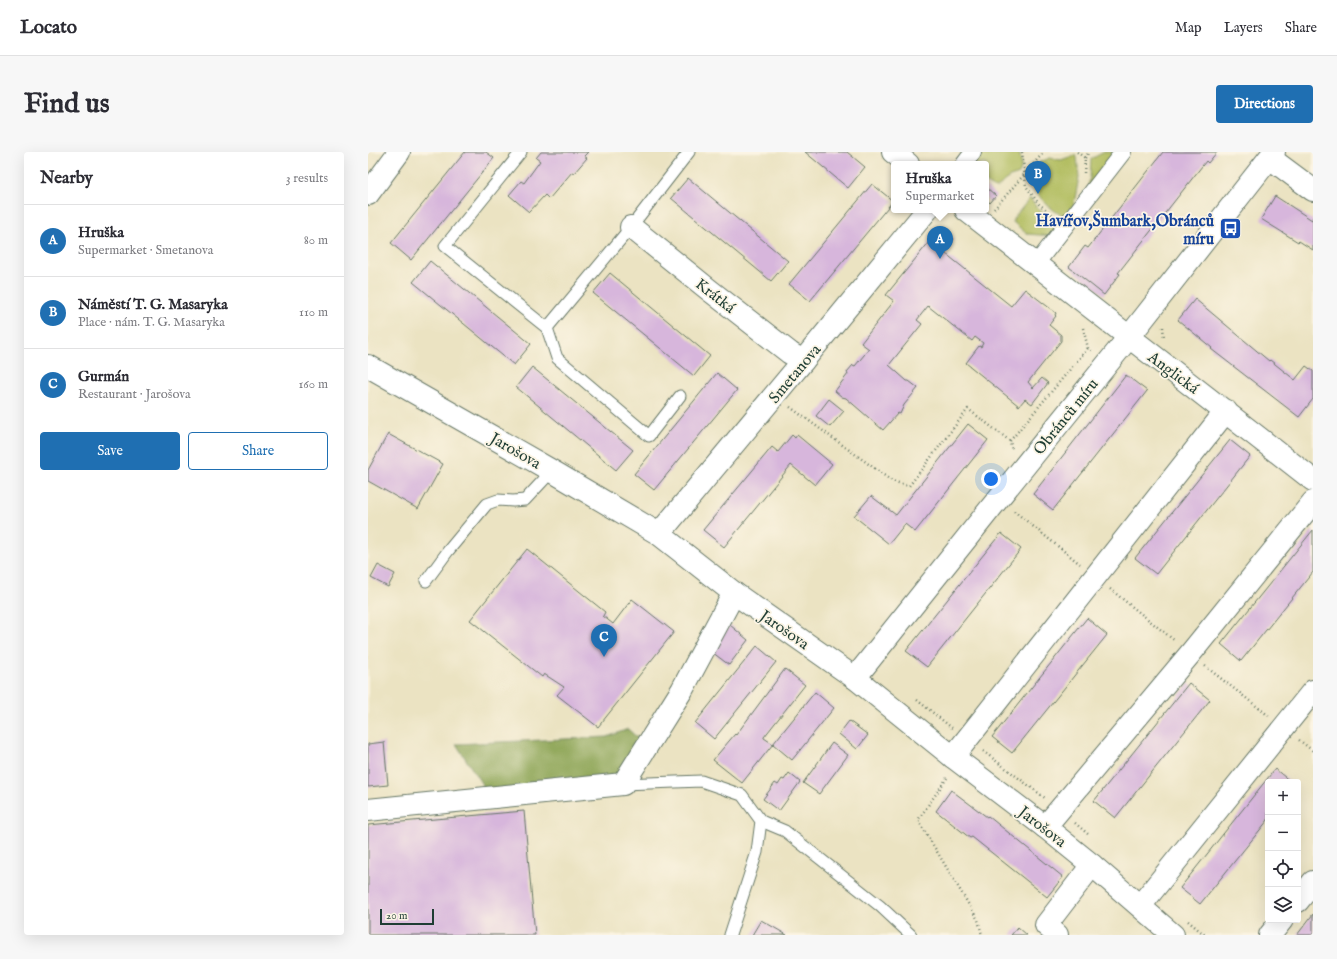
<!DOCTYPE html>
<meta charset="utf-8">
<style>
:root{--surface:#fff;--page:#f7f7f7;--text:#2b2b33;--muted:#7c7c81;--line:#e1e1e2;--accent:#1f6fb2}
body{margin:0;font-family:"IM FELL English",serif;background:var(--page);color:var(--text)}
.controls{position:absolute;right:12px;bottom:12px;display:grid;overflow:hidden;border-radius:4px;box-shadow:0 4px 16px #0002}
.controls button{width:36px;height:36px;display:grid;place-items:center;padding:0;border:0;border-bottom:1px solid var(--line);background:var(--surface);color:var(--text);font:20px sans-serif}
.scale{position:absolute;left:12px;bottom:10px;width:54px;box-sizing:border-box;padding-left:4px;border:2px solid #1f3d34;border-top:0;font-size:11px;line-height:14px;white-space:nowrap;color:#1f3d34;-webkit-text-stroke:3px #fcf5e5;paint-order:stroke}
.you{position:absolute;left:623px;top:327px;width:14px;height:14px;margin:-10px;border:3px solid #fff;border-radius:50%;background:#1a73e8;box-shadow:0 0 0 6px #1a73e833}
.badge{display:grid;place-items:center;width:26px;height:26px;border-radius:50%;background:var(--accent);color:#fff;font-size:13px;font-weight:700}
.pin{position:absolute;translate:-50% -33px;filter:drop-shadow(0 1px 2px #0008)}
.pin::after{content:'';position:absolute;top:21px;width:14px;height:12px;background:inherit;clip-path:polygon(0 0,100% 0,50% 100%)}
.popup{position:absolute;left:523px;top:9px;width:98px;height:52px;box-sizing:border-box;display:grid;place-content:center;border-radius:4px;background:var(--surface);filter:drop-shadow(0 1px 3px #0005);font-size:13px;white-space:nowrap;color:var(--muted)}
.popup b{font-size:15px;color:var(--text)}
.popup::after{content:'';position:absolute;left:50%;top:100%;margin-left:-8px;border:8px solid transparent;border-top-color:var(--surface)}
.list{margin:0;padding:0;list-style:none}
h2{display:flex;justify-content:space-between;align-items:center;height:52px;margin:0;padding:0 16px;font-size:17px}
h2 small{font-size:13px;font-weight:400;color:var(--muted)}
.list li{display:grid;grid-template-columns:26px 1fr auto;gap:12px;align-items:center;box-sizing:border-box;height:72px;padding:0 16px;border-top:1px solid var(--line)}
.list b{display:block;font-size:15px;white-space:nowrap}
.list p{margin:0;font-size:13px;white-space:nowrap;color:var(--muted)}
.list em{font-size:13px;font-style:normal;color:var(--muted)}
.actions{display:flex;gap:8px;padding:12px 16px}
.actions a{flex:1;padding:9px 0;border:1px solid var(--accent);border-radius:4px;text-align:center;font-size:14px;color:var(--accent)}
.actions .main{background:var(--accent);color:#fff}
.icon{flex:none;width:22px;height:22px;fill:none;stroke:currentColor;stroke-width:2;stroke-linecap:round;stroke-linejoin:round}
.map{position:relative;flex:none;width:945px;height:783px;overflow:hidden;border-radius:4px}
header{display:flex;align-items:center;gap:24px;box-sizing:border-box;height:56px;padding:0 20px;background:var(--surface);border-bottom:1px solid var(--line)}
header strong{font-size:19px}
nav{display:flex;gap:22px;margin-inline-start:auto;font-size:14px}
.intro{display:flex;align-items:center;justify-content:space-between;box-sizing:border-box;height:96px;padding:0 24px}
h1{margin:0;font-size:28px}
.button{padding:10px 18px;border-radius:4px;background:var(--accent);color:#fff;font-size:14px;font-weight:700}
main{display:flex;gap:24px;padding:0 24px}
aside{flex:1;background:var(--surface);border-radius:4px;box-shadow:0 4px 16px #0002}
.map>svg:first-child{display:block}
.green{fill:#b0bc5d;stroke:#687c48}
.forest{fill:#8ca454;stroke:#567044}
.building{fill:#d7b6dc}
.lines{fill:none;stroke-linecap:round;stroke-linejoin:round}
.service-casing{stroke:#676;stroke-width:13}
.pedestrian-casing{stroke:#676;stroke-width:18}
.minor-casing{stroke:#676;stroke-width:24}
.tertiary-casing{stroke:#676;stroke-width:24}
.path{stroke:#676;stroke-width:2.5;stroke-dasharray:1 3;stroke-linecap:butt}
.service{stroke:#fff;stroke-width:11}
.pedestrian{stroke:#fff;stroke-width:16}
.minor{stroke:#fff;stroke-width:22}
.tertiary{stroke:#fff;stroke-width:22}
.labels{text-anchor:middle;stroke-width:3.5;stroke-linejoin:round;paint-order:stroke}
.transit-label{font-size:16px;font-weight:bold;fill:#164399;stroke:#fcf5e5;text-anchor:end}
.street-label{font-size:16px;fill:#1f3d34;stroke:#fcf5e5}
</style>
<header>
<strong>Locato</strong>
<nav><a>Map</a><a>Layers</a><a>Share</a></nav>
</header>
<div class="intro"><h1>Find us</h1><a class="button">Directions</a></div>
<main>
<aside>
<h2>Nearby<small>3 results</small></h2>
<ul class="list">
<li><span class="badge">A</span><div><b>Hruška</b><p>Supermarket · Smetanova</p></div><em>80 m</em></li>
<li><span class="badge">B</span><div><b>Náměstí T. G. Masaryka</b><p>Place · nám. T. G. Masaryka</p></div><em>110 m</em></li>
<li><span class="badge">C</span><div><b>Gurmán</b><p>Restaurant · Jarošova</p></div><em>160 m</em></li>
</ul>
<div class="actions"><a class="main">Save</a><a>Share</a></div>
</aside>
<div class="map">
<svg width="945" height="783" viewBox="0 0 945 783">
<rect width="100%" height="100%" fill="#fcf5e5"/>
<filter id="ink" filterUnits="userSpaceOnUse"><feTurbulence type="fractalNoise" baseFrequency=".025" numOctaves="2"/><feDisplacementMap in="SourceGraphic" scale="8" xChannelSelector="R" yChannelSelector="G"/><feConvolveMatrix kernelMatrix="1 2 1 2 8 2 1 2 1" color-interpolation-filters="sRGB"/></filter>
<filter id="wash" filterUnits="userSpaceOnUse"><feTurbulence type="fractalNoise" baseFrequency=".012" numOctaves="4" result="noise"/><feDisplacementMap in="SourceGraphic" scale="16" xChannelSelector="R" yChannelSelector="G"/><feGaussianBlur stdDeviation="0.9" result="paint"/><feColorMatrix in="noise" values="0 0 0 0 0 0 0 0 0 0 0 0 0 0 0 0 0 1.4 0 .05"/><feComposite in="paint" operator="in"/></filter>
<g filter="url(#wash)">
<rect width="100%" height="100%" fill="#ebe3c2"/>
<!-- green -->
<g class="green">
<path d="M613,0h38c2,7 4,15 0,22 -4,2 -9,2 -12,5 -10,6 -7,15 -21,3v-18h-14z"/>
<path d="M736,0h14l-31,39 3,-13 1,-19z"/>
<path d="M707,3l2,2 2,20 -6,32 -7,9c-18,-10 -31,-23 -38,-42l10,-12 4,-3 8,-3 11,2z"/>
<path d="M662,46l7,10 23,17 -9,11 -24,-2 -14,-12v-3z"/>
</g>
<!-- forest -->
<path class="forest" d="M260,577l18,17 -23,38 -133,13 -34,-53 151,-7z"/>
<g id="blocks">
<!-- building -->
<g class="building">
<path d="M97,0h21l8,6 -83,102 -20,-17z"/>
<path d="M173,0h47l-4,4 3,2 -13,15 -2,-1 -23,27 -4,-4 -16,17 -20,-17 12,-14 3,2 16,-22 -4,-3z"/>
<path d="M437,0h42l18,15 -17,21z"/>
<path d="M795,0h54l-9,11 -2,-2 -88,112 2,1 -16,21 -35,-28 16,-21 3,2z"/>
<path d="M320,26l100,83 -17,20 -100,-83z"/>
<path d="M504,32l21,17 -83,100 -21,-17z"/>
<path d="M618,35l10,9 -6,7 -4,-4z"/>
<path d="M907,44l37,24 1,-3v33l-14,-9 -1,1 -37,-23z"/>
<path d="M576,80l10,7 -5,6 -9,-8z"/>
<path d="M562,89l81,65 14,-17 31,24 -1,2 1,1 -7,9 12,10v6l-33,41 5,6 9,-10 6,5 -16,21 -7,-5 -6,7 -53,-43 13,-17 2,1 2,-4 -8,-6 -3,4 -44,-35 -11,14 5,4 -33,41 18,16h2l9,7 -14,17 -4,9 -2,-1 -15,17 -37,-32 -4,-1 -7,-6 13,-17 -1,-2 6,-7 2,1 14,-17 -8,-6 33,-42 -8,-6z"/>
<path d="M62,109l101,83 -17,21 -101,-83z"/>
<path d="M242,121l100,83 -16,20 -101,-83z"/>
<path d="M827,147l74,62 1,-1 25,20 11,-14 7,5v28l-14,18 -88,-68 1,-1 -34,-28z"/>
<path d="M164,215l101,83 -17,20 -100,-83z"/>
<path d="M349,221l20,17 -83,100 -20,-16z"/>
<path d="M758,223l21,16 -94,119 -20,-16z"/>
<path d="M461,247l15,12 -14,16 -14,-11z"/>
<path d="M600,272l20,16 -73,92 -10,-8 -16,20 -35,-28 17,-20 25,19z"/>
<path d="M20,282l55,30 -25,45 -50,-28v-11z"/>
<path d="M424,283l3,3 2,-3 35,29 -17,21 -24,-20 -67,82 -21,-17 69,-83 6,5z"/>
<path d="M862,288l20,16 -94,118 -21,-16z"/>
<path d="M945,378v42l-72,89 -20,-17z"/>
<path d="M633,381l20,16 -94,118 -21,-16z"/>
<path d="M159,397l78,63 -2,4 10,8 19,-25 42,33 -76,95 -41,-32 7,-8 -20,-13 -2,3 -72,-57z"/>
<path d="M10,413l17,9 -7,13 -17,-9z"/>
<path d="M719,466l20,17 -95,118 -20,-16z"/>
<path d="M362,473l18,15 -19,25 -17,-13 8,-14z"/>
<path d="M389,494l19,16 -62,77 -19,-16z"/>
<path d="M417,517l20,16 -41,52v1l9,6 42,-52 19,16 -42,52 -19,-16 -31,39 -29,-23 22,-26 1,1z"/>
<path d="M821,531l21,17 -95,118 -21,-17z"/>
<path d="M481,569l19,14 -11,14 -18,-15z"/>
<path d="M16,590l4,43 -20,2v-43z"/>
<path d="M464,591l16,12 -29,39 -16,-11z"/>
<path d="M907,617l16,13h-23v38l-68,84 -20,-16z"/>
<path d="M421,621l11,9 -21,29 -16,-12 12,-16 3,2 4,-6 2,1z"/>
<path d="M583,638l36,27 1,-1 75,61 -16,20 -75,-60 -2,1 -34,-27z"/>
<path d="M156,659l11,124h-167v-110z"/>
<path d="M945,762v21h-16l10,-13z"/>
<path d="M393,768l26,15h-35z"/>
<path d="M650,775l9,8h-16z"/>
</g>
</g>
</g>
<g filter="url(#ink)">
<use href="#blocks" fill-opacity="0" stroke="#676" stroke-width="1"/>
<g class="lines">
<defs>
<g id="service">
<path d="M153,0l-76,94 102,82 84,-101 58,-75"/>
<path d="M179,176l10,30 92,78 31,-40"/>
<path d="M58,429l22,-30 39,-47 11,-4 15,1 12,-1 27,-29"/>
<path d="M255,632l78,-3 41,14 19,26 -4,31 -27,83"/>
<path d="M393,669l24,10 95,75 31,29"/>
</g>
<g id="pedestrian">
<path d="M596,12l9,-12"/>
<path d="M668,112l87,-112"/>
</g>
<g id="minor">
<path d="M902,6l43,32"/>
<path d="M0,42l31,-42"/>
<path d="M263,75l77,62 82,64 13,8"/>
<path d="M0,214l184,105 107,63 75,59 121,85 98,79 92,70 47,38 81,70"/>
<path d="M291,382l144,-173 124,-151"/>
<path d="M487,526l143,-179 131,-162 145,-185"/>
<path d="M585,605l273,-346"/>
<path d="M0,658l255,-26 59,-94 52,-97"/>
<path d="M677,675l145,-173 123,-152"/>
<path d="M930,749l15,-19"/>
<path d="M772,754l173,-215"/>
<path d="M689,783l-11,-10 46,-60"/>
<path d="M902,783l12,-15"/>
</g>
<g id="tertiary">
<path d="M525,0l15,12"/>
<path d="M598,58l347,270"/>
</g>
</defs>
<!-- service casing -->
<use href="#service" class="service-casing"/>
<!-- pedestrian casing -->
<use href="#pedestrian" class="pedestrian-casing"/>
<!-- minor casing -->
<use href="#minor" class="minor-casing"/>
<!-- tertiary casing -->
<use href="#tertiary" class="tertiary-casing"/>
<!-- path -->
<g class="path">
<path d="M654,0l4,34 13,18 14,11"/>
<path d="M709,0l8,6 -1,15"/>
<path d="M717,6l4,-6"/>
<path d="M626,57l50,-57"/>
<path d="M795,175l1,11"/>
<path d="M715,176l5,20 5,4"/>
<path d="M422,255l102,74 17,5 59,-77 42,32 2,9"/>
<path d="M642,289l78,-93"/>
<path d="M646,359l66,53"/>
<path d="M742,437l65,52"/>
<path d="M837,514l64,50"/>
<path d="M549,548l35,28"/>
<path d="M931,588l14,11"/>
<path d="M615,599l62,47"/>
<path d="M579,626l-29,42 60,100 4,15"/>
<path d="M707,671l14,12"/>
<path d="M820,769l17,14"/>
</g>
<!-- service -->
<use href="#service" class="service"/>
<!-- pedestrian -->
<use href="#pedestrian" class="pedestrian"/>
<!-- minor -->
<use href="#minor" class="minor"/>
<!-- tertiary -->
<use href="#tertiary" class="tertiary"/>
</g>
</g>
<!-- icons -->
<defs>
<symbol id="bus-square" viewBox="-11 -11 22 22"><rect x="-9" y="-9" width="18" height="18" rx="4" fill="#1a4fb4" stroke="#fcf5e5"/><path d="M-5-6H5V4H4V6H2V4H-2V6H-4V4H-5ZM-3.5-4V0h7V-4ZM-3.5 1.2v1.5H-2V1.2ZM2 1.2v1.5H3.5V1.2Z" fill="#fff"/></symbol>
</defs>
<g fill-rule="evenodd">
<use href="#bus-square" x="850" y="64" width="25" height="25"/>
</g>
<g class="labels">
<!-- transit labels -->
<g class="transit-label">
<text x="846" y="74">Havířov,Šumbark,Obránců<tspan x="846" dy="18">míru</tspan></text>
</g>
<!-- street labels -->
<g class="street-label">
<text transform="translate(348 143) rotate(38)" y="6">Krátká</text>
<text transform="translate(806 220) rotate(37)" y="6">Anglická</text>
<text transform="translate(426 221) rotate(-50)" y="6">Smetanova</text>
<text transform="translate(697 264) rotate(-51)" y="6">Obránců míru</text>
<text transform="translate(148 298) rotate(30)" y="6">Jarošova</text>
<text transform="translate(417 477) rotate(35)" y="6">Jarošova</text>
<text transform="translate(675 674) rotate(38)" y="6">Jarošova</text>
</g>
</g>
</svg>
<div class="controls">
<button>+</button>
<button>−</button>
<button><svg class="icon" aria-label="locate" viewBox="0 0 24 24"><circle cx="12" cy="12" r="6"/><path d="M12 2v4M12 18v4M2 12h4M18 12h4"/></svg></button>
<button><svg class="icon" aria-label="layers" viewBox="0 0 24 24"><path d="M12 4l9 5-9 5-9-5zM3 14l9 5 9-5"/></svg></button>
</div>
<div class="scale">20 m</div>
<div class="you"></div>
<div class="pin badge" style="left:572px;top:107px">A</div>
<div class="popup"><b>Hruška</b>Supermarket</div>
<div class="pin badge" style="left:670px;top:42px">B</div>
<div class="pin badge" style="left:236px;top:505px">C</div>
</div>
</main>
